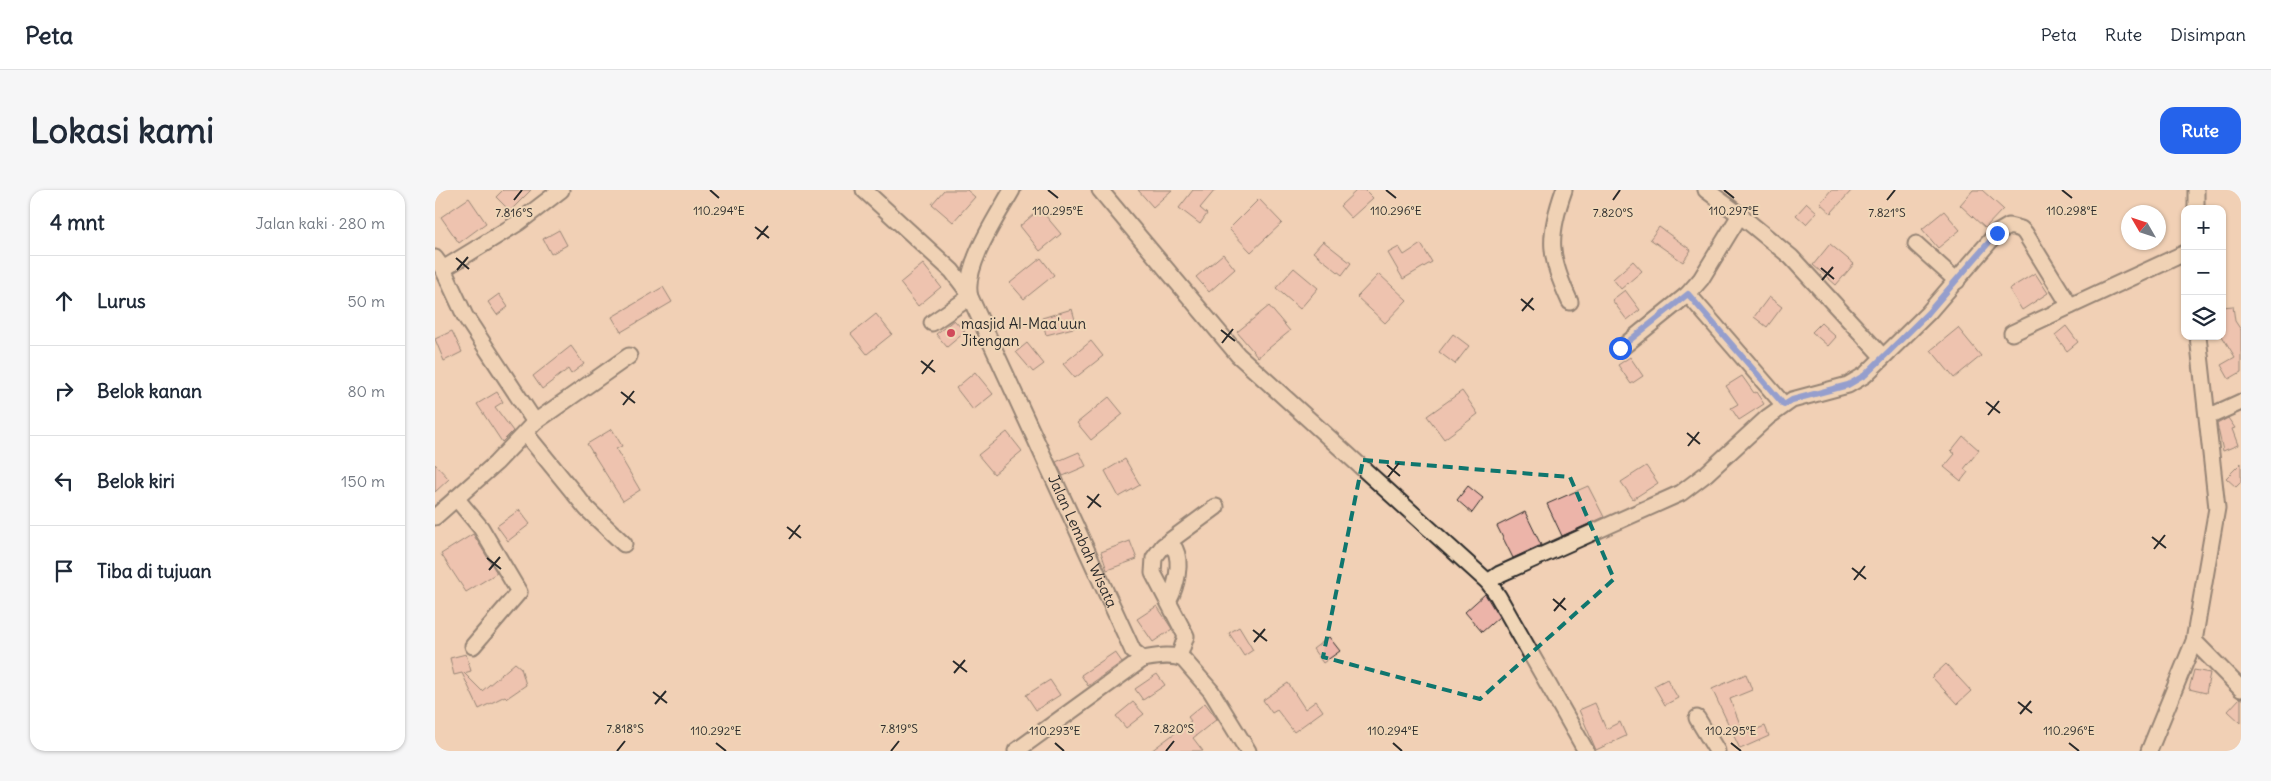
<!DOCTYPE html>
<html lang="id">
<meta charset="utf-8">
<style>
:root{--surface:#fff;--page:#f6f6f7;--text:#1f2937;--muted:#747a83;--line:#e0e1e3;--accent:#2563eb}
body{margin:0;font-family:Delius,sans-serif;background:var(--page);color:var(--text)}
.controls{position:absolute;right:15px;top:15px;display:grid;overflow:hidden;border-radius:10px;box-shadow:0 1px 4px #0004}
.controls button{width:45px;height:45px;display:grid;place-items:center;padding:0;border:0;border-bottom:1px solid var(--line);background:var(--surface);color:var(--text);font:25px sans-serif}
.compass{position:absolute;left:1686px;top:15px;width:45px;height:45px;border-radius:50%;background:var(--surface);box-shadow:0 1px 4px #0004;rotate:309deg}
.stop{position:absolute;width:15px;height:15px;margin:-11px;border:4px solid #2563eb;border-radius:50%;background:#fff}
.stop.end{background:#2563eb;border-color:#fff;box-shadow:0 1px 5px #0008}
.list{margin:0;padding:0;list-style:none}
h2{display:flex;justify-content:space-between;align-items:center;height:65px;margin:0;padding:0 20px;font-size:21px}
h2 small{font-size:16px;font-weight:400;color:var(--muted)}
.list li{display:grid;grid-template-columns:32px 1fr auto;gap:15px;align-items:center;box-sizing:border-box;height:90px;padding:0 20px;border-top:1px solid var(--line)}
.list b{display:block;font-size:19px;white-space:nowrap}
.list em{font-size:16px;font-style:normal;color:var(--muted)}
.icon{flex:none;width:28px;height:28px;fill:none;stroke:currentColor;stroke-width:2;stroke-linecap:round;stroke-linejoin:round}
.map{position:relative;flex:none;width:1806px;height:561px;overflow:hidden;border-radius:15px}
header{display:flex;align-items:center;gap:30px;box-sizing:border-box;height:70px;padding:0 25px;background:var(--surface);border-bottom:1px solid var(--line)}
header strong{font-size:24px}
nav{display:flex;gap:28px;margin-inline-start:auto;font-size:18px}
.intro{display:flex;align-items:center;justify-content:space-between;box-sizing:border-box;height:120px;padding:0 30px}
h1{margin:0;font-size:35px}
.button{padding:12px 22px;border-radius:15px;background:var(--accent);color:#fff;font-size:18px;font-weight:700}
main{display:flex;gap:30px;padding:0 30px}
aside{flex:1;background:var(--surface);border-radius:15px;box-shadow:0 1px 4px #0004}
.map>svg:first-child{display:block}
.building{fill:#ecb4a9;stroke:#2b2b2b}
.lines{fill:none;stroke-linecap:round;stroke-linejoin:round}
.minor-casing{stroke:#2b2b2b;stroke-width:19}
.minor{stroke:#f0d6b7;stroke-width:15}
.route{stroke:#2563eb;stroke-width:6}
.marked{fill:none;stroke:#0f766e;stroke-width:4;stroke-dasharray:10 6;stroke-linejoin:round}
.ticks{fill:none;stroke:#2b2b2b;stroke-width:2}
.poi-dot{fill:#d1495b;stroke:#f0d6b7;stroke-width:2}
.labels{text-anchor:middle;stroke-width:4;stroke-linejoin:round;paint-order:stroke}
.poi-label{font-size:15px;fill:#2b2b2b;stroke:#f0d6b7;text-anchor:start}
.street-label{font-size:15px;fill:#2b2b2b;stroke:#f0d6b7}
.ticks-label{font-size:12px;text-anchor:middle;fill:#2b2b2b;stroke:#f0d6b7;stroke-width:4;stroke-linejoin:round;paint-order:stroke}
</style>
<header>
<strong>Peta</strong>
<nav><a>Peta</a><a>Rute</a><a>Disimpan</a></nav>
</header>
<div class="intro"><h1>Lokasi kami</h1><a class="button">Rute</a></div>
<main>
<aside>
<h2>4 mnt<small>Jalan kaki · 280 m</small></h2>
<ul class="list">
<li><svg class="icon" aria-label="ahead" viewBox="0 0 24 24"><path d="M12 20V5M6 11l6-6 6 6"/></svg><div><b>Lurus</b></div><em>50 m</em></li>
<li><svg class="icon" aria-label="right" viewBox="0 0 24 24"><path d="M7 20v-9h11M14 6l5 5-5 5"/></svg><div><b>Belok kanan</b></div><em>80 m</em></li>
<li><svg class="icon" aria-label="left" viewBox="0 0 24 24"><path d="M17 20v-9H6M10 6l-5 5 5 5"/></svg><div><b>Belok kiri</b></div><em>150 m</em></li>
<li><svg class="icon" aria-label="arrive" viewBox="0 0 24 24"><path d="M6 21V4h12l-3 4 3 4H6"/></svg><div><b>Tiba di tujuan</b></div></li>
</ul>
</aside>
<div class="map">
<svg width="1806" height="561" viewBox="0 0 1806 561">
<rect width="100%" height="100%" fill="#f1d0b5"/>
<filter id="ink" filterUnits="userSpaceOnUse"><feTurbulence type="fractalNoise" baseFrequency=".02" numOctaves="2"/><feDisplacementMap in="SourceGraphic" scale="10" xChannelSelector="R" yChannelSelector="G"/><feConvolveMatrix kernelMatrix="1 2 1 2 8 2 1 2 1" color-interpolation-filters="sRGB"/></filter>
<g filter="url(#ink)">
<!-- building -->
<g class="building">
<path d="M68,0h28l-21,21 -14,-14z"/>
<path d="M509,0h23l8,7 -22,25 -21,-18z"/>
<path d="M703,0h34l-19,17z"/>
<path d="M758,0h22l-15,18 7,6 -7,10 -21,-16z"/>
<path d="M922,0h8l8,8 -22,20 -11,-12z"/>
<path d="M1396,0h21l-21,23 -11,-10z"/>
<path d="M1538,0h9l21,19 -18,19 -25,-23z"/>
<path d="M34,8l17,25 -27,20 -18,-26z"/>
<path d="M824,9l23,24 -31,29 -22,-23z"/>
<path d="M1372,13l10,9 -11,12 -10,-9z"/>
<path d="M605,19l21,25 -21,17 -20,-25z"/>
<path d="M1509,21l16,19 -22,18 -16,-19z"/>
<path d="M1224,37l32,23 -8,12 -33,-23z"/>
<path d="M124,40l8,15 -16,9 -8,-15z"/>
<path d="M888,51l28,22 -9,12 -29,-23z"/>
<path d="M986,54l11,18 -29,17 -15,-26 11,-6 5,8z"/>
<path d="M1395,54l24,20 -18,21 -23,-20z"/>
<path d="M788,64l12,15 -26,23 -13,-15z"/>
<path d="M606,68l13,17 -30,24 -14,-16z"/>
<path d="M1198,71l9,10 -21,18 -8,-10z"/>
<path d="M488,74l18,23 -23,19 -18,-23z"/>
<path d="M859,78l24,20 -18,21 -24,-21z"/>
<path d="M1600,83l13,20 -26,17 -13,-21z"/>
<path d="M944,84l28,26 -22,23 -28,-26z"/>
<path d="M228,97l9,15 -51,30 -9,-15z"/>
<path d="M1190,100l15,20 -13,10 -15,-20z"/>
<path d="M64,104l9,13 -11,8 -9,-13z"/>
<path d="M1334,107l13,10 -15,20 -13,-10z"/>
<path d="M834,116l21,25 -32,26 -21,-25z"/>
<path d="M1798,116l2,15 6,9v42l-12,7 -8,-14 14,-8 -13,-21v-29z"/>
<path d="M637,119l5,18 -31,8 -4,-17z"/>
<path d="M441,124l16,20 -25,20 -16,-20z"/>
<path d="M519,130l11,12 -18,15 -11,-13z"/>
<path d="M1386,133l15,14 -8,9 -16,-14z"/>
<path d="M1631,136l12,16 -11,9 -12,-16z"/>
<path d="M1523,138l23,28 -27,22 -23,-28z"/>
<path d="M17,141l10,21 -18,9 -9,-22z"/>
<path d="M1018,144l16,12 -14,18 -16,-12z"/>
<path d="M656,151l12,15 -28,22 -12,-14z"/>
<path d="M592,153l17,21 -11,8 -17,-20z"/>
<path d="M136,156l13,18 -13,10 -3,-5 -26,20 -9,-13z"/>
<path d="M1195,167l13,19 -12,8 -13,-19z"/>
<path d="M540,182l18,22 -20,16 -17,-22z"/>
<path d="M1307,186l12,17 2,-1 8,12 -25,16 -8,-12 7,-4 -12,-18z"/>
<path d="M1027,201l16,23 -34,25 -17,-23z"/>
<path d="M62,202l6,10 -8,5 18,24 -11,11 -25,-38z"/>
<path d="M674,207l14,17 -32,26 -14,-17z"/>
<path d="M1793,228l7,10 -3,1 6,16 -15,6 -6,-27z"/>
<path d="M177,239l10,17 -6,3 24,41 -17,11 -36,-57z"/>
<path d="M572,242l15,19 -28,23 -16,-19z"/>
<path d="M1528,246l16,14 -15,19 4,3 -7,9 -17,-14 11,-13 -4,-3z"/>
<path d="M644,262l7,14 -23,10 -7,-14z"/>
<path d="M690,269l15,26 -21,12 -14,-26z"/>
<path d="M1806,273v19l-5,5 -10,-9z"/>
<path d="M0,274l14,15 -14,13z"/>
<path d="M1211,276l12,17 -25,16 -12,-17z"/>
<path d="M1033,296l15,12 -11,15 -15,-13z"/>
<path d="M1153,296l16,31 -42,19 -15,-32z"/>
<path d="M84,320l11,14 -22,17 -11,-15z"/>
<path d="M1090,322l16,33 -28,13 -16,-32z"/>
<path d="M38,344l24,39 -31,19 -25,-38z"/>
<path d="M695,351l7,18 -30,11 -6,-18z"/>
<path d="M1050,404l14,23 -17,15 -17,-20z"/>
<path d="M722,416l15,23 -19,13 -16,-23z"/>
<path d="M804,437l14,23 -9,6 -15,-23z"/>
<path d="M894,447l11,14 -17,12 -10,-14z"/>
<path d="M680,462l7,10 -34,24 -7,-11z"/>
<path d="M31,464l5,17 -7,2 18,18 33,-28 6,5 5,17 -19,13 -2,-2 -26,13 -17,-36 -8,2 -4,-17z"/>
<path d="M1511,474l25,27 -14,13 -25,-27z"/>
<path d="M1759,480l16,3 -4,20 -17,-4z"/>
<path d="M722,484l8,11 -22,15 -8,-11z"/>
<path d="M1311,484l6,16 -22,9 14,35 21,-8 4,10 -29,13 -28,-60z"/>
<path d="M1232,489l11,19 -13,7 -11,-19z"/>
<path d="M615,490l10,15 -24,15 -10,-15z"/>
<path d="M853,493l17,26 11,-8 7,10 -29,21 -17,-22 -5,3 -9,-13z"/>
<path d="M1805,508h1v25l-13,-12z"/>
<path d="M698,512l11,12 -18,14 -10,-12z"/>
<path d="M770,513l12,16 -24,19 10,13h-52l40,-30 -3,-4z"/>
<path d="M1160,513l11,26 14,-7 6,14 -30,14 -17,-40z"/>
</g>
<g class="lines">
<defs>
<g id="minor">
<path d="M429,0l88,81 16,21"/>
<path id="s1" d="M577,0c-14,25 -50,78 -42,107l163,354 10,8c12,-2 30,-6 41,1l27,31 37,60"/>
<path d="M665,0l138,165 250,227 10,14 88,155"/>
<path d="M1129,0c-17,48 -15,66 6,112"/>
<path d="M1271,0l34,25 51,42 91,99"/>
<path d="M1761,0v19"/>
<path d="M1481,54l41,37"/>
<path d="M0,68l8,11 75,-46 43,-33"/>
<path d="M8,79l22,47 70,106"/>
<path d="M1253,104l96,111"/>
<path d="M497,133l38,-26"/>
<path d="M1577,143l173,-80"/>
<path d="M1185,159l68,-55 13,-15 39,-64"/>
<path d="M1773,227l33,-15"/>
<path d="M91,244l61,75 37,35"/>
<path d="M21,308l25,30 38,64 -46,54"/>
<path d="M0,327l61,-54 39,-41 94,-66"/>
<path d="M733,355l7,4c7,14 1,38 -6,51"/>
<path d="M1053,392l12,-8 181,-81 25,-19 62,-57 24,-17 56,-15 17,-10 63,-62 69,-80 12,-7 12,3 4,4 45,73"/>
<path d="M1759,451l47,48"/>
<path d="M744,467l7,-21 -33,-63 1,-15 9,-12 53,-39"/>
<path d="M1262,528l20,33"/>
<path d="M581,561l127,-92"/>
<path d="M1714,561l45,-110 23,-133 -19,-172"/>
</g>
</defs>
<!-- minor casing -->
<use href="#minor" class="minor-casing"/>
<!-- minor -->
<use href="#minor" class="minor"/>
</g>
</g>
<g class="lines" filter="url(#ink)">
<!-- route -->
<path class="route" d="M1185,158l68,-54 96,111 8,-5 56,-15 17,-10 63,-62 69,-80"/>
</g>
<!-- marked area -->
<path d="M0 0H1806V561H0ZM928,270l207,17 44,102 -134,120 -157,-42z" fill="#f1d0b5" fill-opacity=".55" fill-rule="evenodd"/>
<path class="marked" d="M928,270l207,17 44,102 -134,120 -157,-42z"/>
<!-- ticks -->
<path class="ticks" d="M275,0l9,8M613,0l10,8M951,0l10,8M1289,0l10,8M1627,0l10,8M79,10l8,-10M1178,10l7,-10M1452,10l8,-10M320,37l14,11M322,49l11,-13M21,68l13,11M1386,78l13,11M22,80l11,-13M1387,90l11,-13M1086,109l13,11M1087,121l11,-13M786,140l14,11M787,153l11,-14M486,171l14,11M487,184l11,-14M186,202l14,11M1551,212l14,11M188,215l11,-14M1553,225l11,-14M1252,243l13,11M1253,256l11,-14M952,275l13,11M953,287l11,-14M652,306l14,11M653,318l11,-14M352,337l14,11M1717,347l14,11M354,349l11,-14M1719,359l11,-14M52,368l14,11M1417,378l14,11M54,380l11,-13M1419,390l11,-14M1118,409l13,11M1119,421l11,-13M818,440l14,11M819,452l11,-13M518,471l14,11M519,483l11,-13M218,502l14,11M1583,512l14,11M220,514l11,-13M1585,524l11,-13M281,553l10,8M620,553l9,8M958,553l9,8M1296,553l10,8M1634,553l10,8M182,561l8,-10M456,561l8,-10M731,561l8,-10"/>
<!-- markers -->
<circle class="poi-dot" cx="516" cy="143" r="5"/>
<g class="labels">
<!-- poi labels -->
<g class="poi-label">
<text x="526" y="139">masjid Al-Maa'uun<tspan x="526" dy="17">Jitengan</tspan></text>
</g>
<!-- street labels -->
<g class="street-label">
<text dy="5" stroke="none"><textPath href="#s1" startOffset="386">Jalan Lembah Wisata</textPath></text>
</g>
</g>
<g class="ticks-label">
<text x="1299" y="25">110.297°E</text>
<text x="284" y="25">110.294°E</text>
<text x="623" y="25">110.295°E</text>
<text x="961" y="25">110.296°E</text>
<text x="1637" y="25">110.298°E</text>
<text x="79" y="27">7.816°S</text>
<text x="1178" y="27">7.820°S</text>
<text x="1452" y="27">7.821°S</text>
<text x="190" y="543">7.818°S</text>
<text x="464" y="543">7.819°S</text>
<text x="739" y="543">7.820°S</text>
<text x="281" y="545">110.292°E</text>
<text x="620" y="545">110.293°E</text>
<text x="958" y="545">110.294°E</text>
<text x="1296" y="545">110.295°E</text>
<text x="1634" y="545">110.296°E</text>
</g>
</svg>
<div class="controls">
<button>+</button>
<button>−</button>
<button><svg class="icon" aria-label="layers" viewBox="0 0 24 24"><path d="M12 4l9 5-9 5-9-5zM3 14l9 5 9-5"/></svg></button>
</div>
<svg class="compass" viewBox="-18 -18 36 36"><path d="M0-13l5 13h-10z" fill="#e53935"/><path d="M0 13l5-13h-10z" fill="#747a83"/></svg>
<div class="stop" style="left:1185px;top:158px"></div>
<div class="stop end" style="left:1562px;top:43px"></div>
</div>
</main>
